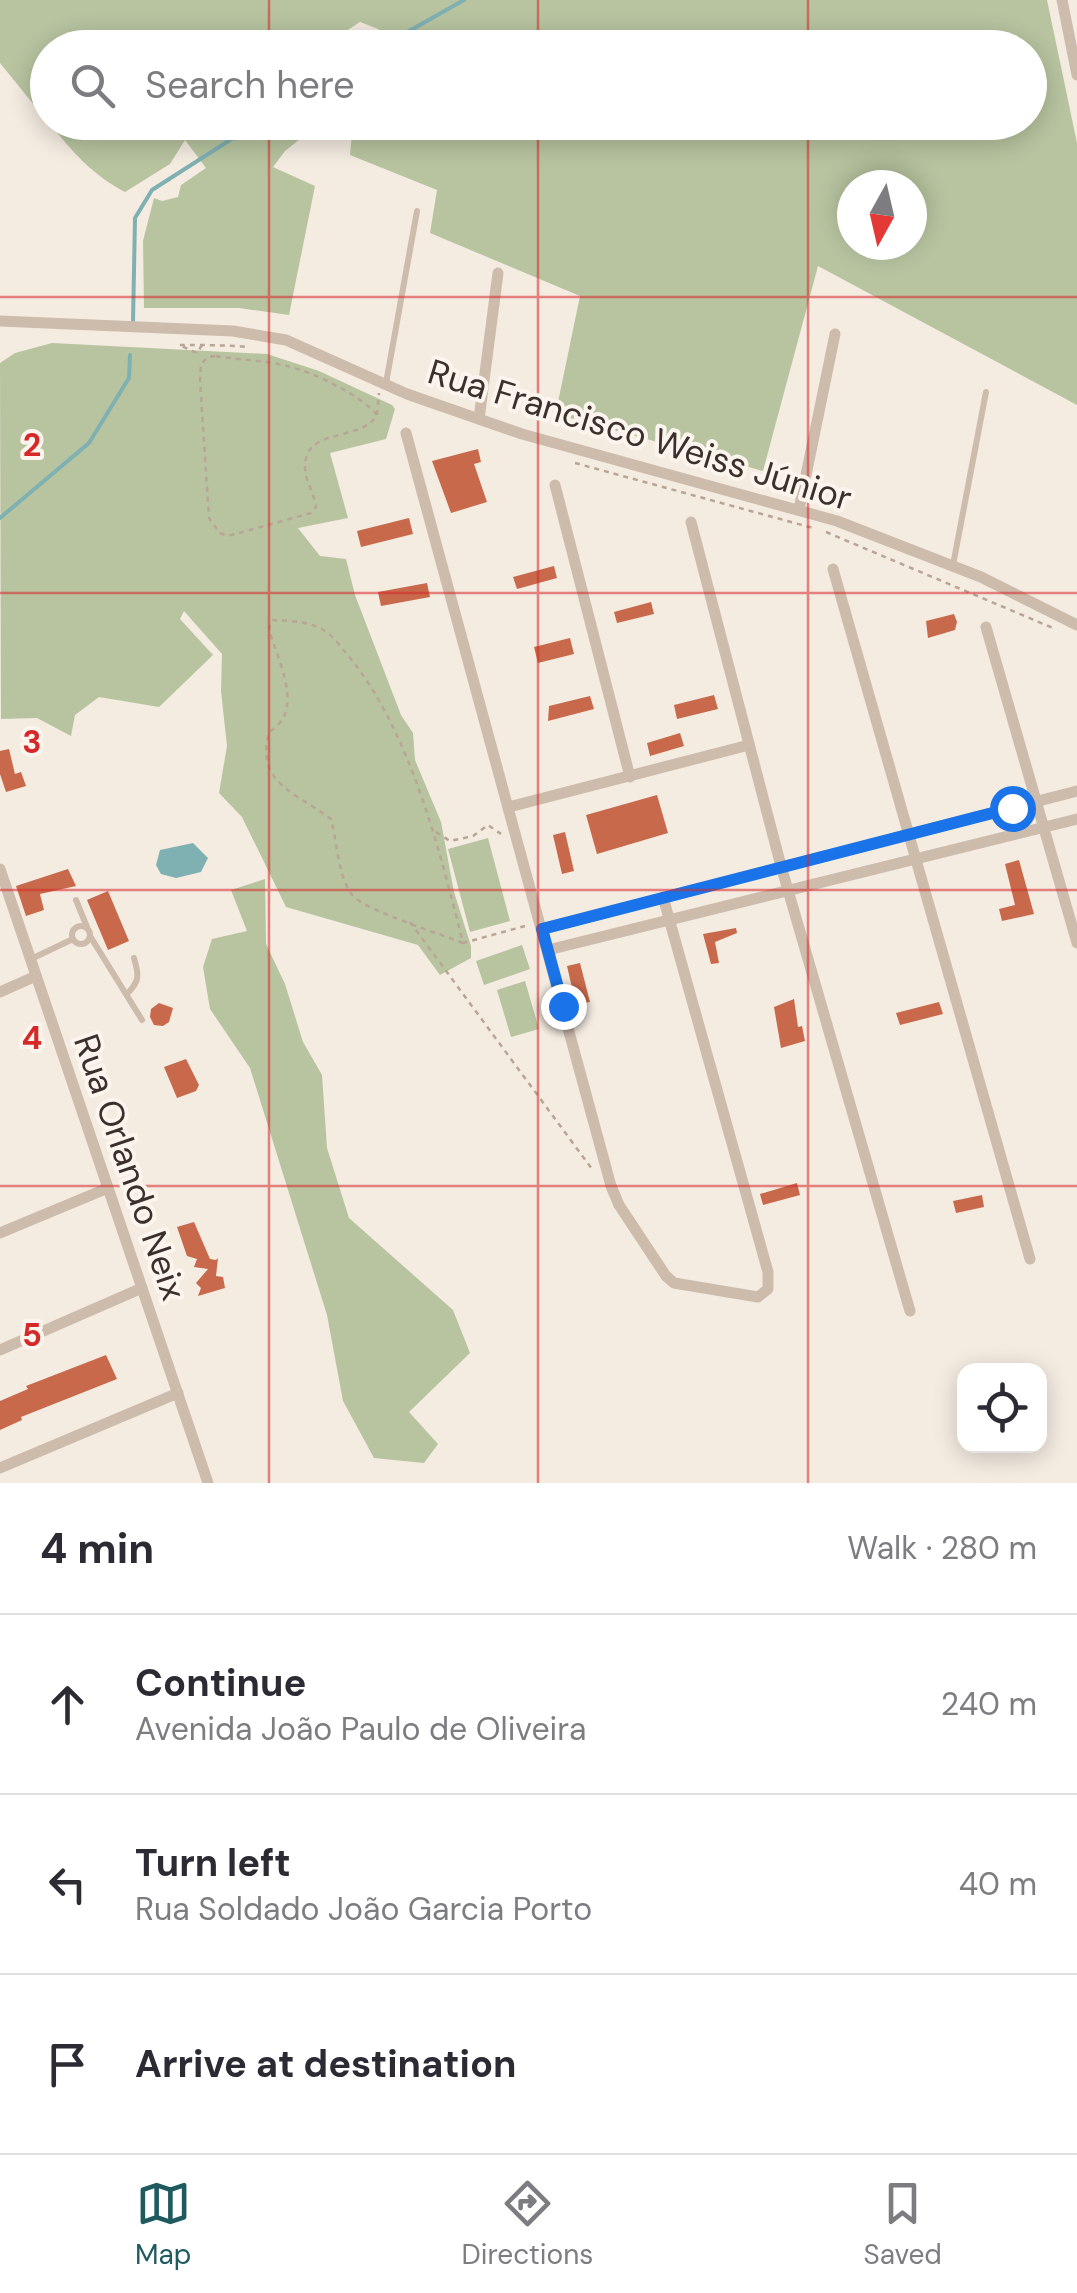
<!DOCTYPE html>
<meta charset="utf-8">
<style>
:root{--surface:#fff;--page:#f2f2f3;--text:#2b2b33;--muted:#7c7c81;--line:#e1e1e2;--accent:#1f5a5e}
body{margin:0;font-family:"DM Sans",sans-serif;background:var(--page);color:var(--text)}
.controls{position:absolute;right:30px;bottom:30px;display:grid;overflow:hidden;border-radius:20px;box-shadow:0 5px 25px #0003}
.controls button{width:90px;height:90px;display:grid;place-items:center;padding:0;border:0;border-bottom:2px solid var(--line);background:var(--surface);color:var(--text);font:50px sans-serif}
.compass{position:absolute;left:837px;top:170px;width:90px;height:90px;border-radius:50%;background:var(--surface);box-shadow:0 5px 25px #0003;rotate:188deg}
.stop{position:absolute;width:30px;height:30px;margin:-22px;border:8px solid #1a73e8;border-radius:50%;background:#fff}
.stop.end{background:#1a73e8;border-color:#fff;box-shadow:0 2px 10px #0008}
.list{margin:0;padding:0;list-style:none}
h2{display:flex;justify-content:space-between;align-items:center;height:130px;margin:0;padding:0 40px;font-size:42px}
h2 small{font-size:32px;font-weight:400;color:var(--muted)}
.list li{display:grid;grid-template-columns:65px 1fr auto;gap:30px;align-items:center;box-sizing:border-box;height:180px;padding:0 40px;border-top:2px solid var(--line)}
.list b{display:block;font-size:38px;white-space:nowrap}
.list p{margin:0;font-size:32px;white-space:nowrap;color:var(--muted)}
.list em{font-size:32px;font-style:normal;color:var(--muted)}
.icon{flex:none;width:55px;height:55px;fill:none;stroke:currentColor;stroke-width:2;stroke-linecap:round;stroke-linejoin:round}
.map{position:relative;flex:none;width:1077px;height:1483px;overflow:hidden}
.search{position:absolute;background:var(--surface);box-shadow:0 5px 25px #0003;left:30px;right:30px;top:30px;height:110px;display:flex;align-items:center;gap:25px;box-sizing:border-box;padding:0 35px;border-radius:55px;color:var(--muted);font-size:38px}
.sheet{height:670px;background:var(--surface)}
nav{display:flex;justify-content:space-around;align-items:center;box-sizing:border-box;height:140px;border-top:2px solid var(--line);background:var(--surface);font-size:28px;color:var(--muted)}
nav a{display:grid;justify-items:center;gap:5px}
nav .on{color:var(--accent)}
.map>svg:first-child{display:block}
.green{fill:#b8c4a0;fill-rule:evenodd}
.water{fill:#7fb0b2}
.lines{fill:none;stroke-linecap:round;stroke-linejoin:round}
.stream{stroke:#7fb0b2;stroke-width:4}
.building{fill:#c8694b}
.path{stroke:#b9a596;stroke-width:2.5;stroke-dasharray:5 5;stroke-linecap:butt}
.service{stroke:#cdbbac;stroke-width:6}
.minor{stroke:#cdbbac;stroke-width:11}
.route{stroke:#1a73e8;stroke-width:12}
.grid{fill:none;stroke:#d62828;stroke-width:2.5;stroke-opacity:0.55}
.labels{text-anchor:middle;stroke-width:8;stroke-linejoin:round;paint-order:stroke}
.street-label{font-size:35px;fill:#3b302b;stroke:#fbf5ee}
.grid-label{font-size:32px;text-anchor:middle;font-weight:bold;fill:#d62828;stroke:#fbf5ee;stroke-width:8;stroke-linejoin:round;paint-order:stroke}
</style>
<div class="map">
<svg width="1077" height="1483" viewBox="0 0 1077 1483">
<rect width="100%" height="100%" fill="#f4ebe1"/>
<!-- green -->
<g class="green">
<path d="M0,0h1047l30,143v262l-259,-139 -55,205 -204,-56 -2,-8 23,-111 -150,-63 7,-43 -87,-35 2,-22 -24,-8 1,-3h701v-74h-630l-22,-19 -18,-7 -31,20 -3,5 -278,1 -1,73 -47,-58zM852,185h60v60h-60z"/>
<path d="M49,123h271l-35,28 -12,16 42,19 -26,129 -50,-7h-95l-1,-67 11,-43 8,3 16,-4 3,-12 25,-17 -21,-28 -15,24 -45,28c-33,-17 -53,-41 -76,-69z"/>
<path d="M52,343l215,11 52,17 73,34 3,4 -9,30 -56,14 18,65 -50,10 22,28 26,3 9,36 46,120 12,18 2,27 26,62 13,70 17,54v12l-31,17 -22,-30 -132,-38 -44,-90 -23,-24 8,-47 -6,-55 1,-37 -38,-43 -4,8 33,36 -54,52 -60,-10 -24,18 -4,21 -34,-18 -36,1 -1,-356 15,-10z"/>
<path d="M488,838l22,83 -40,11 -22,-83z"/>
<path d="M265,879l1,65 19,40 18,58 19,33 5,73 22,70 104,92 17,43 -61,59 29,32 -14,19 -50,-5 -31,-57 -16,-86 -77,-247 -40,-59 -7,-42 9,-28 35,-8 -16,-41z"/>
<path d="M522,945l8,24 -46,16 -8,-24z"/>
<path d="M525,981l14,48 -28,8 -14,-47z"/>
</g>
<!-- water -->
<path class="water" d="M193,843l15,15 -7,14 -25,6 -15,-4 -5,-9 4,-15z"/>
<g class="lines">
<!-- stream -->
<g class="stream">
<path d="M379,48l85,-48"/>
<path d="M133,322l2,-104 17,-28 106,-68"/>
<path d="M0,518l89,-75 40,-65 1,-23"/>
</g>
</g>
<!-- building -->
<g class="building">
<path d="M478,449l3,13 -7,2 13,38 -36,11 -19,-52z"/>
<path d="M409,518l4,16 -52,13 -4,-16z"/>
<path d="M554,566l3,12 -40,11 -4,-12z"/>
<path d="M427,583l3,14 -49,9 -3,-14z"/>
<path d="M651,602l3,12 -37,9 -3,-11z"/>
<path d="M954,614l3,8 -2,8 -27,8 -2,-17z"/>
<path d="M570,638l4,16 -36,9 -4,-16z"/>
<path d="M714,695l4,14 -41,10 -3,-14z"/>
<path d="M590,696l4,13 -46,12 1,-15z"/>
<path d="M680,733l4,13 -34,10 -3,-13z"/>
<path d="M9,749l6,25 6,-2 5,14 -20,6 -6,-18v-23z"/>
<path d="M657,795l11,38 -71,21 -11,-39z"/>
<path d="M565,832l9,39 -12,3 -9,-39z"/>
<path d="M1019,860l15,54 -32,7 -3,-12 16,-4 -10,-41z"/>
<path d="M68,869l8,17 -36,8 4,16 -18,6 -10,-30z"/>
<path d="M108,891l21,50 -21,9 -21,-50z"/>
<path d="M736,928l1,5 -22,9 4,21 -8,1 -8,-30z"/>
<path d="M580,963l10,39 -14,3 -9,-39z"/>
<path d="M794,999l4,28 4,-1 3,15 -24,7 -7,-41z"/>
<path d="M939,1002l4,12 -43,11 -4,-12z"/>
<path d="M159,1003l14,5 -4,14 -6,4 -9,-1 -4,-8 1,-8z"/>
<path d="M186,1059l13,26 -3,6 -19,7 -13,-31z"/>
<path d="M797,1183l3,12 -37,10 -3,-11z"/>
<path d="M982,1195l2,12 -28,6 -3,-12z"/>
<path d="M194,1222l16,37 6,1 2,-2 -2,18 7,1 2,11 -27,8 3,-8 -5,-5 12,-14 -14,-2 3,-8 -10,-3 -10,-29z"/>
<path d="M106,1355l11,24 -96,38 1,3 -22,10v-29l28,-12 -2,-3z"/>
</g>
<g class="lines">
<!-- path -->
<g class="path">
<path d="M202,345l-5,8 -18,-8c23,0 46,0 69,2"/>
<path d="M216,356c23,4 49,4 71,10 26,6 74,29 90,49 -17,28 -73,11 -72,53 0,12 9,25 11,39l-5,6 -83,23 -8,-3 -11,-15 -9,-138 1,-16 7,-7z"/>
<path d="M377,415l2,-22"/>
<path d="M575,463l238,65"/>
<path d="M826,532l227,96"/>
<path d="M436,832l14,9 23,-5 15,-11 13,9"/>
<path d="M410,922l182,247"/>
<path d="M463,943c-20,-8 -100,-34 -110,-47 -15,-18 -16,-55 -22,-77 -34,-26 -76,-35 -62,-87 38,-22 7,-73 0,-104l4,-8c18,1 36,1 52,11 8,5 15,15 21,22 64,76 93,195 117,290l62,-17"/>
</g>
<!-- service -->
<g class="service">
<path d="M386,383l31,-172"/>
<path d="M953,565l33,-173"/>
<path d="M76,900l11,27"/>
<circle cx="81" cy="935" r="9"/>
<path d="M90,936l52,84"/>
<path d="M31,959l42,-20"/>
<path d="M127,994c13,-13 12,-19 7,-36"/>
</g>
<!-- minor -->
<g class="minor">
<path d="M1062,0l15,75"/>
<path d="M0,321l233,10 53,9 121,54 115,40 315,87 144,56 96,48"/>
<path d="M479,419l19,-146"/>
<path d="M406,433l205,753 8,19 47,71 8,7 84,14 10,-8v-17l-105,-375"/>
<path d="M555,485l75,292"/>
<path d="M799,509l36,-175"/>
<path d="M691,522l90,344 129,445"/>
<path d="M833,569l197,690"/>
<path d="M986,627l91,316"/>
<path d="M509,807l240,-62"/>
<path d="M0,869l208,614"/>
<path d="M543,929l534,-138"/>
<path d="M548,950l529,-131"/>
<path d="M0,992l36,-16"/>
<path d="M0,1233l108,-45"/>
<path d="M0,1350l142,-62"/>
<path d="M0,1468l178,-75"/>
</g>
</g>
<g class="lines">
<!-- route -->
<path class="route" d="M563,1006l-21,-77 470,-121"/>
</g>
<!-- grid -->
<path class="grid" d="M269,0v48M538,0v48M808,0v48M269,122v1361M538,122v1361M808,122v1361M0,297h1077M0,593h1077M0,890h1077M0,1186h1077"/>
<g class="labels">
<!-- street labels -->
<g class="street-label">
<text transform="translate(640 435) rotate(17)" y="12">Rua Francisco Weiss Júnior</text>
<text transform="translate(130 1167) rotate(71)" y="12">Rua Orlando Neix</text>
</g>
</g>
<g class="grid-label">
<text x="32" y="456">2</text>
<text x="32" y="753">3</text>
<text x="32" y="1049">4</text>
<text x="32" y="1346">5</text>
</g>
</svg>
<div class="controls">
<button><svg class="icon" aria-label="locate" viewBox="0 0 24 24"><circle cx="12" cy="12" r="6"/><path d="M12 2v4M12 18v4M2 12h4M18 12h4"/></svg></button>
</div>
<svg class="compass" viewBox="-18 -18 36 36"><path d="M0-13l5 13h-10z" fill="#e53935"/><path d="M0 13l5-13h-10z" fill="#7c7c81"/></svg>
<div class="stop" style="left:1012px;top:808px"></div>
<div class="stop end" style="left:563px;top:1006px"></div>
<div class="search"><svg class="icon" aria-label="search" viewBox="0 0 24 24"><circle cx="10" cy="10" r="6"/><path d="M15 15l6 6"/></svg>Search here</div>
</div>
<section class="sheet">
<h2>4 min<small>Walk · 280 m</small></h2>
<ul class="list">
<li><svg class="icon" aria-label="ahead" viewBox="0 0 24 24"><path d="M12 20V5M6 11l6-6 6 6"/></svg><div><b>Continue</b><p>Avenida João Paulo de Oliveira</p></div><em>240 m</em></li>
<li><svg class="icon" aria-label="left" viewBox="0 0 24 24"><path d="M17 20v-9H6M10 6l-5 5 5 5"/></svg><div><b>Turn left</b><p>Rua Soldado João Garcia Porto</p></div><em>40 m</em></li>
<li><svg class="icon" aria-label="arrive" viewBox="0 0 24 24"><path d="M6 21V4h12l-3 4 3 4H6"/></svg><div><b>Arrive at destination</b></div></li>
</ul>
</section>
<nav>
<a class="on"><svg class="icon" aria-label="map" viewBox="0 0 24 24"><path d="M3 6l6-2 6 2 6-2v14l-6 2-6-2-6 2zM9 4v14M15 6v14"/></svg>Map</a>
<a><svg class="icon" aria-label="directions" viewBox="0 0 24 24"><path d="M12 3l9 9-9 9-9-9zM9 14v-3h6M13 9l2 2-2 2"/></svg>Directions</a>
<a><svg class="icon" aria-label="saved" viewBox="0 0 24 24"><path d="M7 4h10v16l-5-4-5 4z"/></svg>Saved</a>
</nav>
